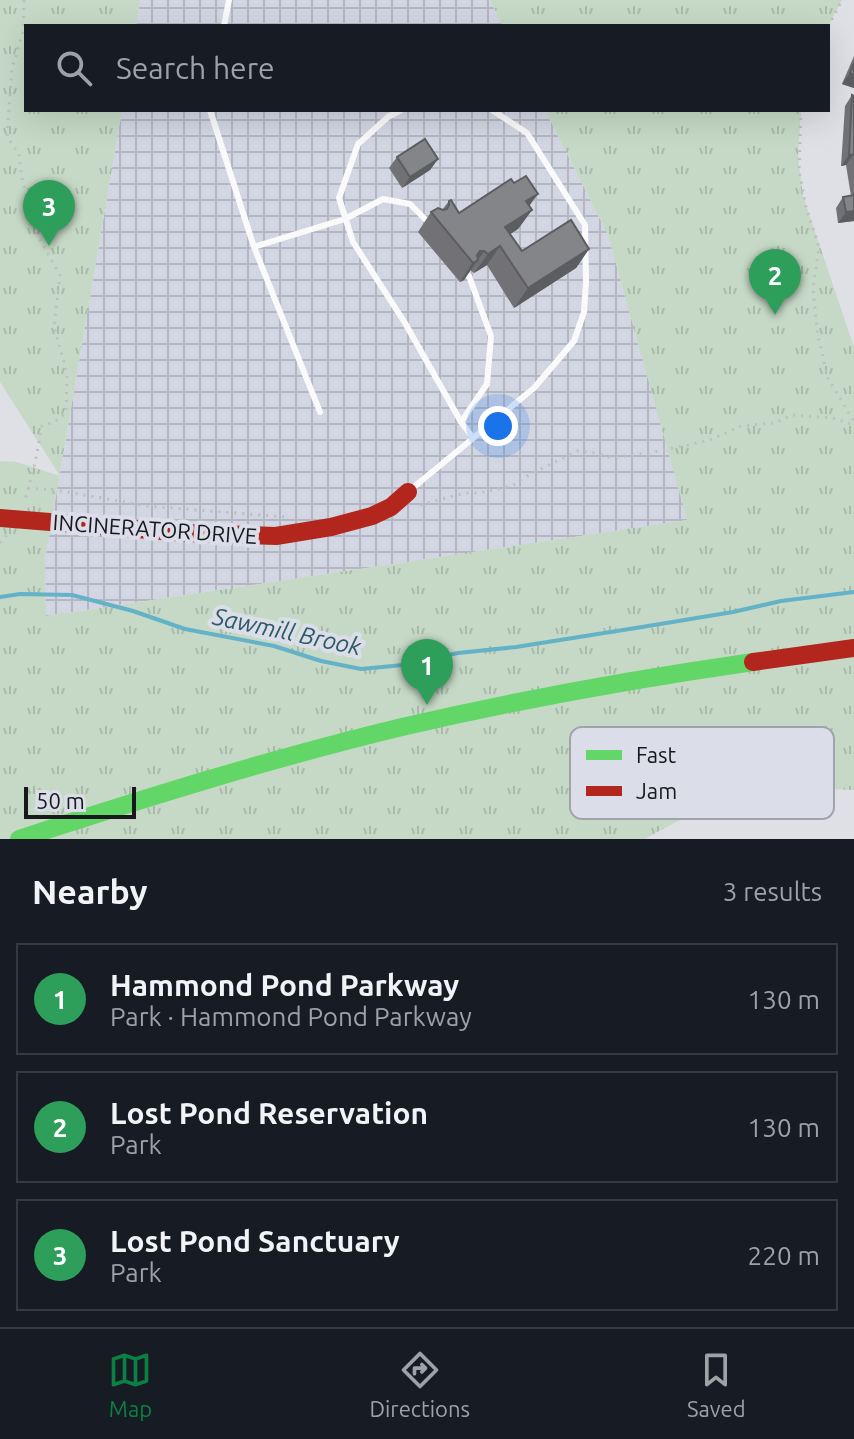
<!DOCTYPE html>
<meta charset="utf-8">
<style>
:root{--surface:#171b24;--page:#242831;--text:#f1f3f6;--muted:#9ea1a6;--line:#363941;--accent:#0b8043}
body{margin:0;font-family:Ubuntu,sans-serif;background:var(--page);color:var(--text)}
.scale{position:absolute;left:24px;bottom:20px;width:112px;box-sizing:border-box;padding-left:8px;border:4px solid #18191d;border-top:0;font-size:22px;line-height:28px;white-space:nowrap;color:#18191d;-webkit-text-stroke:6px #dbdee9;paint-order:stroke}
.you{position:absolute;left:498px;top:426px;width:28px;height:28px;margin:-20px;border:6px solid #fff;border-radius:50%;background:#1a73e8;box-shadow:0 0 0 12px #1a73e833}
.badge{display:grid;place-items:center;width:52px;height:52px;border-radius:50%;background:var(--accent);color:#fff;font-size:26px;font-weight:700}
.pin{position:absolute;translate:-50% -66px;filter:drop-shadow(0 2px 4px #0008)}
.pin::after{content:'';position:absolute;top:42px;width:28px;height:24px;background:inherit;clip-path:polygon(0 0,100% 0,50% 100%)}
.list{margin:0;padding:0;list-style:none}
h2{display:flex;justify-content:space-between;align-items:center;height:104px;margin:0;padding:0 32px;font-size:34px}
h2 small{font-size:26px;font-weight:400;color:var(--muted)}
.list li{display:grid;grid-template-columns:52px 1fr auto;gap:24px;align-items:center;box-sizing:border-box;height:112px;margin:0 16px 16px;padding:0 16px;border:2px solid var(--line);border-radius:0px}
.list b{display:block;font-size:30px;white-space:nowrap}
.list p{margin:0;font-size:26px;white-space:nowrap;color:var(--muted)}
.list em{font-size:26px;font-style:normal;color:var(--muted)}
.icon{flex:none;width:44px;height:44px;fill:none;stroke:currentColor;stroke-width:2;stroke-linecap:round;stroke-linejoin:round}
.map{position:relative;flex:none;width:854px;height:839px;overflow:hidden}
.search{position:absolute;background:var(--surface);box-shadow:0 8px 32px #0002;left:24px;right:24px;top:24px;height:88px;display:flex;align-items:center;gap:20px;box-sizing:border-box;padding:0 28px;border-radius:0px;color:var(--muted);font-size:30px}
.sheet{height:488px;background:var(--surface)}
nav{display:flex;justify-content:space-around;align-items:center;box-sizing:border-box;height:112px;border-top:2px solid var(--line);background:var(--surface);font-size:22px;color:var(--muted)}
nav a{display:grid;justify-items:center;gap:4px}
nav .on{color:var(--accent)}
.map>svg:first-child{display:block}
.industrial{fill:url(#industrial-grid)}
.park{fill:url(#park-tufts)}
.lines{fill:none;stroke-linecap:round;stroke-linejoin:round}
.stream{stroke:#64b2c7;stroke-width:4}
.path{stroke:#bebfc2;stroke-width:3;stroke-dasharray:2 6;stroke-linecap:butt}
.lane{stroke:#fafafb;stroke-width:6}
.fast{stroke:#63d668;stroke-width:18}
.jam{stroke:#b3261e;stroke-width:18}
.wall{fill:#727276}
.shaded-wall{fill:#5c5d60}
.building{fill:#848589;stroke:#5c5d60;stroke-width:2}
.labels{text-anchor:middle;stroke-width:8;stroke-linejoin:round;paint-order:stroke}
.street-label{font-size:22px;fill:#18191d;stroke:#dbdee9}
.water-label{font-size:24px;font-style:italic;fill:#2d5a66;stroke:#dbdee9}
.key{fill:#dbdee9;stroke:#a0a3ac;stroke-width:2}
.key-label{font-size:22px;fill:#18191d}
</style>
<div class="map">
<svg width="854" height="839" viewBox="0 0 854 839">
<defs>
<pattern id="industrial-grid" width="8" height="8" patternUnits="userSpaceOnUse" patternTransform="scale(2)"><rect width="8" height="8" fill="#d2d6e3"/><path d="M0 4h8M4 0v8" fill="none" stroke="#b4b7c2"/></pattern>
<pattern id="park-tufts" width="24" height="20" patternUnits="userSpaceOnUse" patternTransform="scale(2)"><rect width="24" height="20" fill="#c6d9c6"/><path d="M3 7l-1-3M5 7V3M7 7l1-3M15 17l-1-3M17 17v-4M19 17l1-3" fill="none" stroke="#a9baaa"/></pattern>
</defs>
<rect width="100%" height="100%" fill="#dee0e6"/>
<!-- industrial -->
<g class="industrial">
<path d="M140,0h350l13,26h-367z"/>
<path d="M122,110h423l63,125 80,285 -642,96 -1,-56z"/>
</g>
<!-- park -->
<g class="park">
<path d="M0,0h140l-4,26h-110v84h96l-77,450 1,56 641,-96 -79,-285 -63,-125h256l-3,47 5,39 51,151v443c-77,-5 -143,9 -209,49h-645v-378l17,1 43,14 -60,-94z"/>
<path d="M490,0h352l-14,27 -325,-1z"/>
</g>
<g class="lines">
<!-- stream -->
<path class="stream" d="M0,597l20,-3 52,1 61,16 52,18 89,17 47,15 40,8 42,-4 55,-12 58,-6 126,-20 91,-15 48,-11 73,-9"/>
<!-- path -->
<g class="path">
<path d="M24,0l-1,32 -11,36 -5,69 12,17 3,24 14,55 24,42 -6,51 13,48 -1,39 -12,9 -12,4 -8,42 -10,35"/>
<path d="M828,27l14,-27"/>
<path d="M801,110l-2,60 7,37 13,40 -6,42 5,48 10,41 26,44"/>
<path d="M28,488l34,3 85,15 139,11"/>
<path d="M420,505l44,-12h15l33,-7 11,-8 54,-27 18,2 17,5 48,-7 50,-11 31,-14 34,-3 17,-8 41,3 21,7"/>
<path d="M0,543l8,-9"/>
</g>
<!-- lane -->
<g class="lane">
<path d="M224,26l5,-26"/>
<path d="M210,110l44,137"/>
<path d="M401,110l-13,7 -30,27 -19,54 14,44 52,81 56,99 12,16"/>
<path d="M320,412l-66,-165 91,-28 38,-20 27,5 20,20"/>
<path d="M461,422l26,-38 4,-48 -22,-60"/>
<path d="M409,491l125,-103 40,-47 10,-29 2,-30 -1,-57 -58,-92 -35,-23"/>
</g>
<!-- fast -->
<path class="fast" d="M19,839c126,-41 254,-81 383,-112 116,-27 233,-48 351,-65"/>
<!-- jam -->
<g class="jam">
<path d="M0,518l186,15 90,3 55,-9 41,-11 19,-9 17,-15"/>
<path d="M753,662l101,-14"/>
</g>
</g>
<!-- wall -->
<g class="wall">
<path d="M854,56v32l-12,-4z"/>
<path d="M852,95l2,1v125l-16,2 -2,-15 7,-11 8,-1 -5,-31 -5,1 4,-60z"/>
<path d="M397,157l41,2 -8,11 -28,18 -13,-20z"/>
<path d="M449,201l10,12 70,-7 3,4 -14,19 -8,5 12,17 67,-2 -13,19 -62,40 -27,-43 -13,8 -4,-3 -6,10 -4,2 -42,-50 13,-20 11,-2z"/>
</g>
<!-- shaded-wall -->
<g class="shaded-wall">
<path d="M850,73l4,2v13l-12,-4z"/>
<path d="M854,154l-8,11 -5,1 8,-11z"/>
<path d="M438,159l-8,11 -28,18 8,-11z"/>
<path d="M538,194l-14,19 2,-12z"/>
<path d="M532,210l-14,19 -26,17 13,-19z"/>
<path d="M854,211v10l-16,2 8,-11z"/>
<path d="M500,246l-13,19 -13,8 14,-19z"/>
<path d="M589,249l-13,19 -62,40 14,-20z"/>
<path d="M480,251h4l-20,29 -4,2z"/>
</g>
<!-- building -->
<g class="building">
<path d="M854,63v12l-4,-2z"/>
<path d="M852,95l2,1v60v-2l-5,1z"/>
<path d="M425,139l13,20 -28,18 -13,-20z"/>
<path d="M526,176l12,18 -12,7 6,9 -27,17 17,24 49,-31 18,29 -61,39 -28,-42 -12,8 -4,-3h-4l-3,4 1,5 -5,3 -42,-51 7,-4 5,2 4,-1 2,-4v-4l2,-1 8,13 52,-34 3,4z"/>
<path d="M854,195v16l-8,1 -3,-15z"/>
</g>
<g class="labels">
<!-- street labels -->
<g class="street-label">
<text transform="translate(155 529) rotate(4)" y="8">INCINERATOR DRIVE</text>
</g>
<!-- water labels -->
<g class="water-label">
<text transform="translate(287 632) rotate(12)" y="8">Sawmill Brook</text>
</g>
</g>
<!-- legend -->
<rect x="570" y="727" width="264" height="92" rx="12" class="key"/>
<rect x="586" y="750" width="36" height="10" fill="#63d668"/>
<rect x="586" y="786" width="36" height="10" fill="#b3261e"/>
<g class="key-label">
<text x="636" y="763">Fast</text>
<text x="636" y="799">Jam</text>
</g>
</svg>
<div class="scale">50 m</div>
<div class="you"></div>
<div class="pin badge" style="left:427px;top:705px;background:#2e9e5b">1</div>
<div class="pin badge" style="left:775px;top:315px;background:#2e9e5b">2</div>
<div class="pin badge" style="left:49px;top:246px;background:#2e9e5b">3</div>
<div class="search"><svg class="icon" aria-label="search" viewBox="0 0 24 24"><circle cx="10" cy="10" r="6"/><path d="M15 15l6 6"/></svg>Search here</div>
</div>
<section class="sheet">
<h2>Nearby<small>3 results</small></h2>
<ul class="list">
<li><span class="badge" style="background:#2e9e5b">1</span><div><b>Hammond Pond Parkway</b><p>Park · Hammond Pond Parkway</p></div><em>130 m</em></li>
<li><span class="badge" style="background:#2e9e5b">2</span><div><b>Lost Pond Reservation</b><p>Park</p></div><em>130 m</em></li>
<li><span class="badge" style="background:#2e9e5b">3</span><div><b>Lost Pond Sanctuary</b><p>Park</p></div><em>220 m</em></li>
</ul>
</section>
<nav>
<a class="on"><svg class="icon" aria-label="map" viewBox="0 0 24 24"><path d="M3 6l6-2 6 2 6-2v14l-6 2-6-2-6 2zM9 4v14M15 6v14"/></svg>Map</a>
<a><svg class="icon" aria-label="directions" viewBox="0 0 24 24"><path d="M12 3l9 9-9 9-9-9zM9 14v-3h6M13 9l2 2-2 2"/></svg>Directions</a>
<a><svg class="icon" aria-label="saved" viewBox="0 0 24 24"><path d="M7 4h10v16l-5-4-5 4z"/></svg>Saved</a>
</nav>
